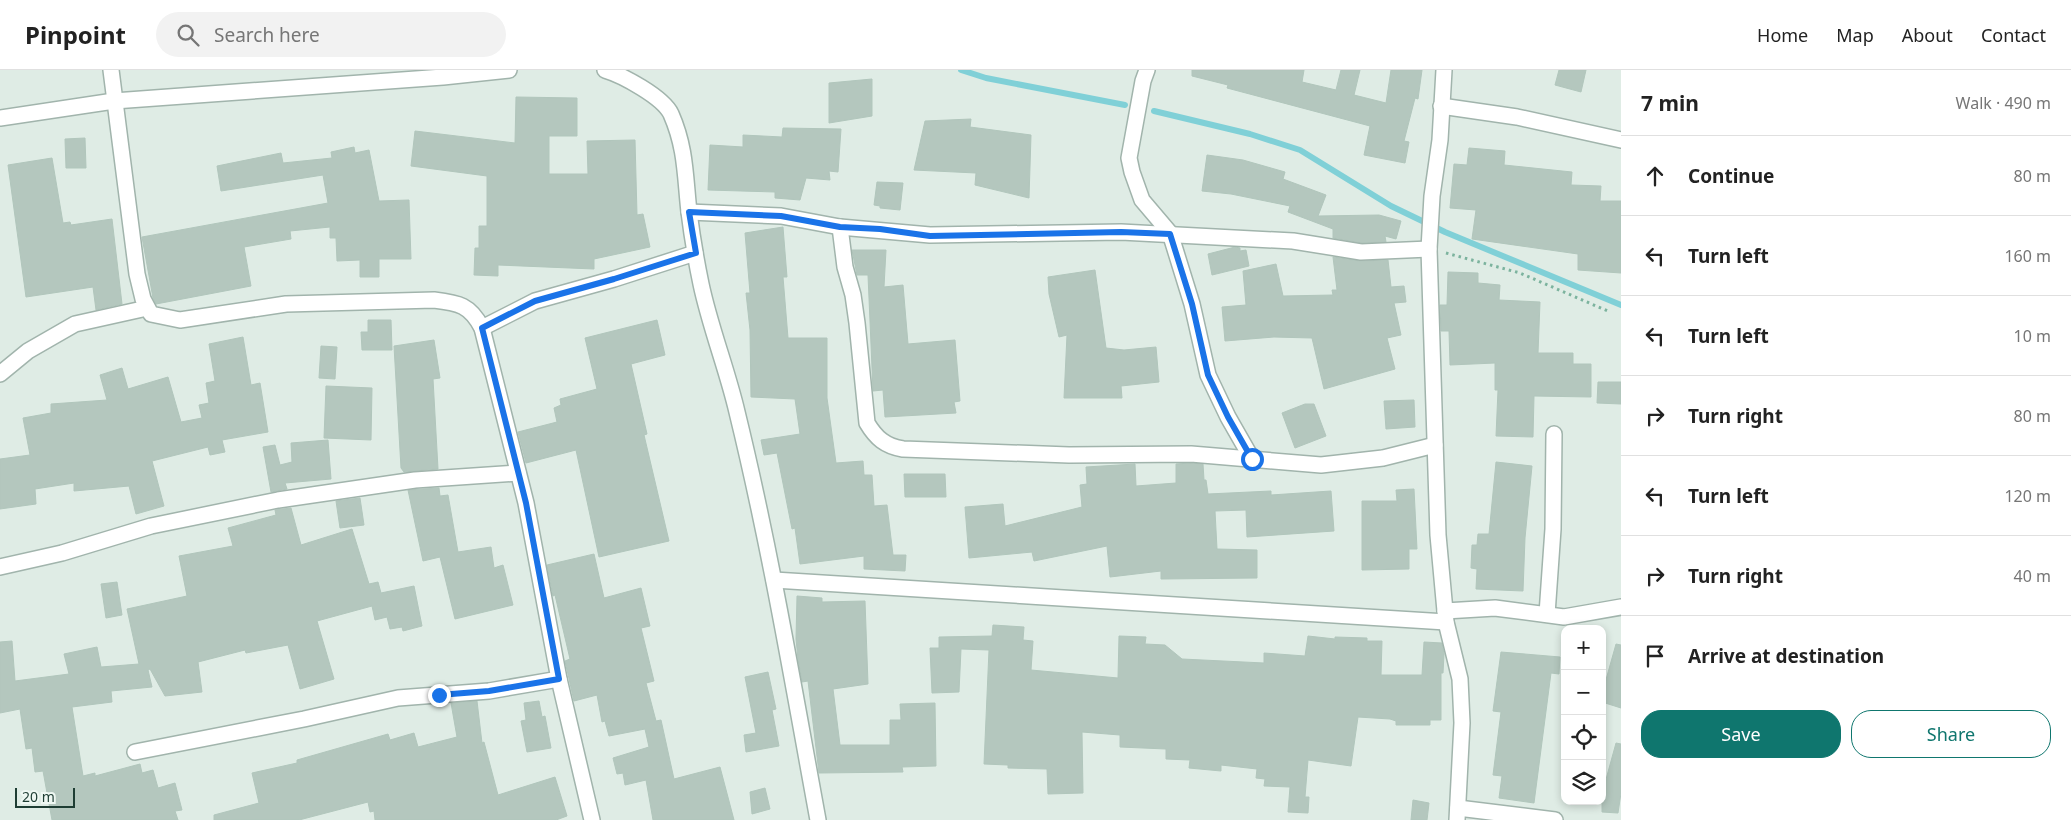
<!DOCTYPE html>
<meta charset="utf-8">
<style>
:root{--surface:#fff;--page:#f2f2f2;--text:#222;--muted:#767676;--line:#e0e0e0;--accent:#0f766e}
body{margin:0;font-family:"Noto Sans",sans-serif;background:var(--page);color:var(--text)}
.controls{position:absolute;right:15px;bottom:15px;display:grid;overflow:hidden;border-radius:10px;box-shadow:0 2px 8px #0003}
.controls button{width:45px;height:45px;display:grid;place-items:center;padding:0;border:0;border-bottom:1px solid var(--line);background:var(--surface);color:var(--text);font:25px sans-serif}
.scale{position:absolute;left:15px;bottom:12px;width:60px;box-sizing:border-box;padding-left:5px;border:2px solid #1e3d33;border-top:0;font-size:14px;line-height:18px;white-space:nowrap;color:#1e3d33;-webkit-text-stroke:4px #eff8f3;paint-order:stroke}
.stop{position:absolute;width:15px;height:15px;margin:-11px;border:4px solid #1a73e8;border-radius:50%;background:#fff}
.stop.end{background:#1a73e8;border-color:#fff;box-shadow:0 1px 5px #0008}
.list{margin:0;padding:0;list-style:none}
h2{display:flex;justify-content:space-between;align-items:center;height:65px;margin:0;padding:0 20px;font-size:21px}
h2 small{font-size:16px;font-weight:400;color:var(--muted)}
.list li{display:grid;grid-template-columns:32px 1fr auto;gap:15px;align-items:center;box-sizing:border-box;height:80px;padding:0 20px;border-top:1px solid var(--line)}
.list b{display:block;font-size:19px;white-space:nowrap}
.list em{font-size:16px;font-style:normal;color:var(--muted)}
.actions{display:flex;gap:10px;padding:15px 20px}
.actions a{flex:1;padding:11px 0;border:1px solid var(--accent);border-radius:20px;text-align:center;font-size:18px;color:var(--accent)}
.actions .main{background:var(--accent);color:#fff}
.icon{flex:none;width:28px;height:28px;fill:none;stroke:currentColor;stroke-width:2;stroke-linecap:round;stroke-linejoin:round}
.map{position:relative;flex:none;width:1621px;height:750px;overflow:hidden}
header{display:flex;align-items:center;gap:30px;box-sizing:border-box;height:70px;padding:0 25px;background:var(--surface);border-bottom:1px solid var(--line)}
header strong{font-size:24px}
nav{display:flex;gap:28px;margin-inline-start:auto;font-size:18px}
.search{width:350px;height:45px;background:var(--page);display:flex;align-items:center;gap:12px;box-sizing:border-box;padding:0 18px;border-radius:28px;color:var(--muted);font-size:19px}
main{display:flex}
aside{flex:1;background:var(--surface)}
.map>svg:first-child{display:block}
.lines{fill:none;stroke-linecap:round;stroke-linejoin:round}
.stream{stroke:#80d0d7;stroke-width:6}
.building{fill:#b4c7be;stroke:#b1c6bc}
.minor-casing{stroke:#a1b4ac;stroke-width:18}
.path{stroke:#7cb39e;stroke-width:3;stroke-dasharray:2.5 4;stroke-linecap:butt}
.minor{stroke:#fff;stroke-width:15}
.route{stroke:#1a73e8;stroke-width:6}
</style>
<header>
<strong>Pinpoint</strong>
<div class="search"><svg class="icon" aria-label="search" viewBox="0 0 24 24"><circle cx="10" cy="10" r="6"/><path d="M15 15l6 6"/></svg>Search here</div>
<nav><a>Home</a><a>Map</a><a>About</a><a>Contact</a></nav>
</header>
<main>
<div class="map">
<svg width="1621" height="750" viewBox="0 0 1621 750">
<rect width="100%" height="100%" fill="#dfece5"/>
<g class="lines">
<!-- stream -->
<g class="stream">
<path d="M961,0l25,8 139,27"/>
<path d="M1154,41l96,23 50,16 91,56 54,26 176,73"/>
</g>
</g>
<!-- building -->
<g class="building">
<path d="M1192,0h112l-2,12 34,8 5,-20h19l-6,25 32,8 5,-33h31l-4,29 -3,-1 -11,43 5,1 -4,21 -41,-8 6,-29 -143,-38 1,-3 -36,-9z"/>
<path d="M1559,0h27l-5,22 -26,-7z"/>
<path d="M872,9v37l-43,7v-40z"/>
<path d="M516,27l61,1v38h-28v38h39l-1,-33 48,-1 2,75 6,-1 7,33 -56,12v10l-96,-4v11l-24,-1 1,-27h4v-22h8v-50l-76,-10 4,-35 100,12z"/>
<path d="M971,49l-1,8 61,8 -2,63 -54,-13 1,-12 -62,-3 11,-49z"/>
<path d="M783,58l58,1 -3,43 -9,-1 1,9 -24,-2 -6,22 -25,-2v-6l-67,-2 2,-45 33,2v-12l39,2z"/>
<path d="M85,68l1,30h-20l-1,-29z"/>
<path d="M354,77l1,6 14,-3 10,51 30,-1 2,59h-32v18h-19v-17l-23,1 -1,-23h-6v-11l-40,4 1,8 -47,8 7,39 -95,18 -3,-6 -11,-61 186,-34 -5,-28 -102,16 -4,-25 64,-13 2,10 49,-5 -1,-6z"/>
<path d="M1469,78l36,3 -1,14 68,7 -1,13 30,1 -1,15h21v72l-43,-3v-16l-106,-15 4,-29 -26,-2 4,-44 13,1z"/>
<path d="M1207,85l36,5 42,12 -2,7 43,16 -8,21 61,-1 22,6 -5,18 -11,-3 1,6 -24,1 -29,-5v-9l-45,-17 2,-6 -59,-12 -29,-3z"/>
<path d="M52,88l11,65 7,-1 1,3 41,-6 10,85 -26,6 -3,-23 -67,10 -18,-132z"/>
<path d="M877,112l26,1 -3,27 -20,-2v-2l-6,-1z"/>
<path d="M783,157l4,50h-4l5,61h39v60l9,65 27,-2 1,14h8l2,31 13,-1 6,50h13l-1,16 -41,-2v-13l-64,8 -5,-36 -3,1 -15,-76 -13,2 -3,-15 39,-6 -5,-35 -44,-2 -1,-67 -4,-37h4l-5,-60z"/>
<path d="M1235,177l5,1v3l6,-1 3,16 -37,9 -4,-21z"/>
<path d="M852,180h34l-2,37 19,-2 5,59 47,-4 5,61 -6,1 2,11 -71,4 -2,-27 -10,1 -5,-116h-11z"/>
<path d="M1333,187l27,4 28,-1 3,27 13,-1 2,16 -12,1 7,32 -14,3 8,31 -71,20 -12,-51 -38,-1 -49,4 -3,-34 24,-2 -3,-34 33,-7 7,32 50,-1 -1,-5h5z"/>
<path d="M1095,200l11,78 18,2 32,-3 3,35 -38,4 1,12h-58l3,-63 -8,2 -10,-43 -1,-17z"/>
<path d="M1448,202l30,1v10l22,2 -1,15 41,2 -2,51h35v11h18v33l-57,-1 -1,41 -37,-1 2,-46h-3v-27l-45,2 -1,-34h-8l-1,-26h7z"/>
<path d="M368,250h23l1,30h-30l-1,-18h7z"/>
<path d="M657,250l8,35 -34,9 16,70 -3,1 25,106 -70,16 -23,-107 -50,13 -8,-31 39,-10 -3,-14 7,-3 -1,-6 37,-10 -12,-51z"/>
<path d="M243,267l8,48 9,-2 8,49 -46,8 3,12 -15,3 -2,-8 -56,14 12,45 -28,8 -7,-28 -55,5v-8l-39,6 1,15 -36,5v-50l30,-4 -7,-37 28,-5v-9l56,-4 -7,-25 22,-7 6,21 40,-12 13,45 21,-4 -3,-13 10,-2 -3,-20 9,-2 -6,-37z"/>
<path d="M434,270l6,38 -7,1 5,90 -34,3 -3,-4 -7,-122z"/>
<path d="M321,276l16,1 -2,32 -16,-1z"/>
<path d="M1598,312h23v22l-24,-1z"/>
<path d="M326,316l46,2 -1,52 -47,-2z"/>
<path d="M1414,330l1,27 -29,2 -2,-28z"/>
<path d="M1305,334h9l12,32 -31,12 -13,-35z"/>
<path d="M328,370l3,39 -46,4 2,6 -16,3 -8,-45 12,-2 5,20 12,-3 -1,-19z"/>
<path d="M1496,392l36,4 -7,72 -2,53 -47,-2 1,-20 -6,-1 1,-23h5l1,-11h11z"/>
<path d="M1191,393l12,1 1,16h2l2,14 63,-3v4l60,-4 3,40 -87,6 -1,-27 -31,1 2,38 40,1v28l-96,1v-8l-51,6 -3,-31 -73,15 -2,-9 -63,6 -4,-51 38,-3 2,22 77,-19 -2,-22 7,-1 -1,-17 49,-3 1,22 40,-3v-19z"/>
<path d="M904,404h41l1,23h-41z"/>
<path d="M439,418l1,8 8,-1 10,57 33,-5 3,21 9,-3 10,40 -58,14 -15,-62 -17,4 -15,-71z"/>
<path d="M1414,419l3,60h-8v20l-47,1v-69h35l-1,-11z"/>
<path d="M360,428l4,27 -24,3 -4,-27z"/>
<path d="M291,438l10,37 51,-16 17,55 9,-2 3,11 33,-7 8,40 -19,5 -1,-4 -12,2 -3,-12 -12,3 -3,-14 -55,15 17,58 -34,10 -12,-44 -42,8 -1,-3 -47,12 4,30 -37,4 -15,-27 -2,1 4,17 -41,4 1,11 -40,5 11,69 12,-3v3l45,-12 2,9 11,-3 5,18 17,-5 7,27 -7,1 3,9h-126l-9,-49 -8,1 -3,-24 -6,1 -6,-40 -20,4v-71l12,-1 3,40 54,-7 -5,-20 33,-7 4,20 38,-3 -12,-55 60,-13 -8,-40 54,-10 -5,-18 48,-13 -1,-5z"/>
<path d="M594,484l10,44 37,-10 9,38 -9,2 13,53 -8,2 10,38 5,-1 13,59 46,-12 14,53h-81l-7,-40 -21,5 -2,-12 -6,1 -4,-16 36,-11 -4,-18 -36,7 -4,-15 -3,1 -5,-27 -23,6 -9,-40 5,-2 -15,-64 -2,1 -6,-31z"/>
<path d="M117,512l5,33 -16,3 -5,-34z"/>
<path d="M797,526l25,2v4l43,-1 3,83 -35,5 7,56h50v-25h11l-1,-16 35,-1 1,63 -34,1 1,5 -84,1 -11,-92 -6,1 -4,-23 -2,-20z"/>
<path d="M993,555l31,2 -1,13 10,1 -2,29 87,8 1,-42 27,1 -1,7 20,1 17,14 82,4v-10l41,3 3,-20 27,3v-2l32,1v3h15l-1,34h41l2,-33 18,1 2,11 -1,19h-2v47h-11v5h-34v-4l-6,-2 -32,-2 -7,49 -43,-6 -3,37h4l-1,16 -20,-1 2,-25 -26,-1 1,-7 -9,-1 1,-9 -36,-4v6l-32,-3 1,-8 -24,-1v-10l-46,-2v-12l-38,-3 1,61 -35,1 -1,-25 -39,-1v-3l-24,-1 5,-114 -28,-1 -2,43 -27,1 -2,-45h9v-11l53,-1z"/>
<path d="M1616,574l5,1v63l-19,-6v-8z"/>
<path d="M1501,582l59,5 -1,17 -8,-1 -17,130 -35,-5 3,-22 -9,-1 8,-63 -8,-1z"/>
<path d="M768,602l8,37 -4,1 7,36 -33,6 -2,-17 12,-2 -11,-56z"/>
<path d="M477,631l5,42 2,-1 14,53 57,-18 12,39 -11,4h-181l-1,-9 -4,1 -2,-10 -69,18h-85v-5l45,-12 -7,-30 45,-10v-3l91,-26 2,6 24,-7 4,14 39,-10 -6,-34z"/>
<path d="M539,631l3,16 3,-1 6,32 -24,4 -6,-31 5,-1 -2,-17z"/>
<path d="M1616,673l5,1v49l-3,20 -16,-1v-18z"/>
<path d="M765,718l5,21 -18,5 -2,-22z"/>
<path d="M1413,730l16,3 -2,17h-16z"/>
</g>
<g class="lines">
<defs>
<g id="minor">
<path d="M111,0l26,204 6,25 8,15 29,6 106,-16 148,-4c25,3 36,5 48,28l44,175 33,176 33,141"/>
<path d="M605,0c17,5 58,27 66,44 15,34 14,62 18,98 3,24 7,48 12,72 9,43 26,85 36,128 33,135 56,272 81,408"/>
<path d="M1147,0l-4,11 -14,77 3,14 10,28 28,33 22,71 16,71 20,42 24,42"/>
<path d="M1444,0l-4,70 -8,56 -3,53 9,286 8,87 14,57 2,44 -5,97"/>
<path d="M1441,36l76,11 104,23"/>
<path d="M0,48l114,-17 329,-24 66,-7"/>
<path d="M689,142l92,4 59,11 90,8 191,-3 172,9 68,11 68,-3"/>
<path d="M840,157l5,40 8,28 4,28 10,100c9,15 18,23 36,26l166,6 122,-1 130,11 62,-7 52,-13"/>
<path d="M482,258l53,-27 79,-22 81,-26"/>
<path d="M0,304l28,-23 47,-27 72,-16"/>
<path d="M0,497l62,-14 89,-27 127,-26 137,-20 103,-7"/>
<path d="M774,510l672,42"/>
<path d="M1445,541l50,-3 69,9 57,-10"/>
<path d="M1547,544l6,-85 1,-95"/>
<path d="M135,682l169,-33 94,-21 91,-7 70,-12"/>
<path d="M1458,738l97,12"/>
</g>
</defs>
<!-- minor casing -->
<use href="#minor" class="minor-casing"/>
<!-- path -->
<path class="path" d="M1446,183l74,20 90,39"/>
<!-- minor -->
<use href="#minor" class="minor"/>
</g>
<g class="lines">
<!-- route -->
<path class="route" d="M439,625l50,-4 70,-12 -33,-176 -44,-175 53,-27 79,-22 82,-26 -7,-41 92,4 59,11 40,2 50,7 191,-4 49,2 22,70 16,71 20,42 24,42"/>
</g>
</svg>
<div class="controls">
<button>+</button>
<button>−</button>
<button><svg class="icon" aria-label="locate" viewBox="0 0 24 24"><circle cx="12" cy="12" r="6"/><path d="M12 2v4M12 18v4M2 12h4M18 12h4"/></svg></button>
<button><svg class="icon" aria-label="layers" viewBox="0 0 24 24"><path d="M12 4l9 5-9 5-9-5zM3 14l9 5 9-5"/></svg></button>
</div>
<div class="scale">20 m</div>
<div class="stop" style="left:1252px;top:389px"></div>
<div class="stop end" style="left:439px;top:625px"></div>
</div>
<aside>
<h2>7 min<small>Walk · 490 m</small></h2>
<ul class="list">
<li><svg class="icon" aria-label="ahead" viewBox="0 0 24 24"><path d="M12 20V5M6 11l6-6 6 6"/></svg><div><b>Continue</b></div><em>80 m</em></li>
<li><svg class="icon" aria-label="left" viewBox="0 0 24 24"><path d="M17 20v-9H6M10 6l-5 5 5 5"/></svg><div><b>Turn left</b></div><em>160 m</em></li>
<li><svg class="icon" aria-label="left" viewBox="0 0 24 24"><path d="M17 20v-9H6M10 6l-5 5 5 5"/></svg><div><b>Turn left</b></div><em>10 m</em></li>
<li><svg class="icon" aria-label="right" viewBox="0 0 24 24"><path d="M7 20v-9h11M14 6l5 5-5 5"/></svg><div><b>Turn right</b></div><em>80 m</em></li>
<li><svg class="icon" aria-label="left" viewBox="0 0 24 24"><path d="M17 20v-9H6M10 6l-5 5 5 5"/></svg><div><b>Turn left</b></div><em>120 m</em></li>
<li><svg class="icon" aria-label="right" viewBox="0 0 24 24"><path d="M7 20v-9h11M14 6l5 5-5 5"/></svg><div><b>Turn right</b></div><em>40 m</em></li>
<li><svg class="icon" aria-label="arrive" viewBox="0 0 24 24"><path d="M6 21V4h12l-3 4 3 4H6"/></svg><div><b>Arrive at destination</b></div></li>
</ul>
<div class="actions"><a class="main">Save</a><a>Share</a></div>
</aside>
</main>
